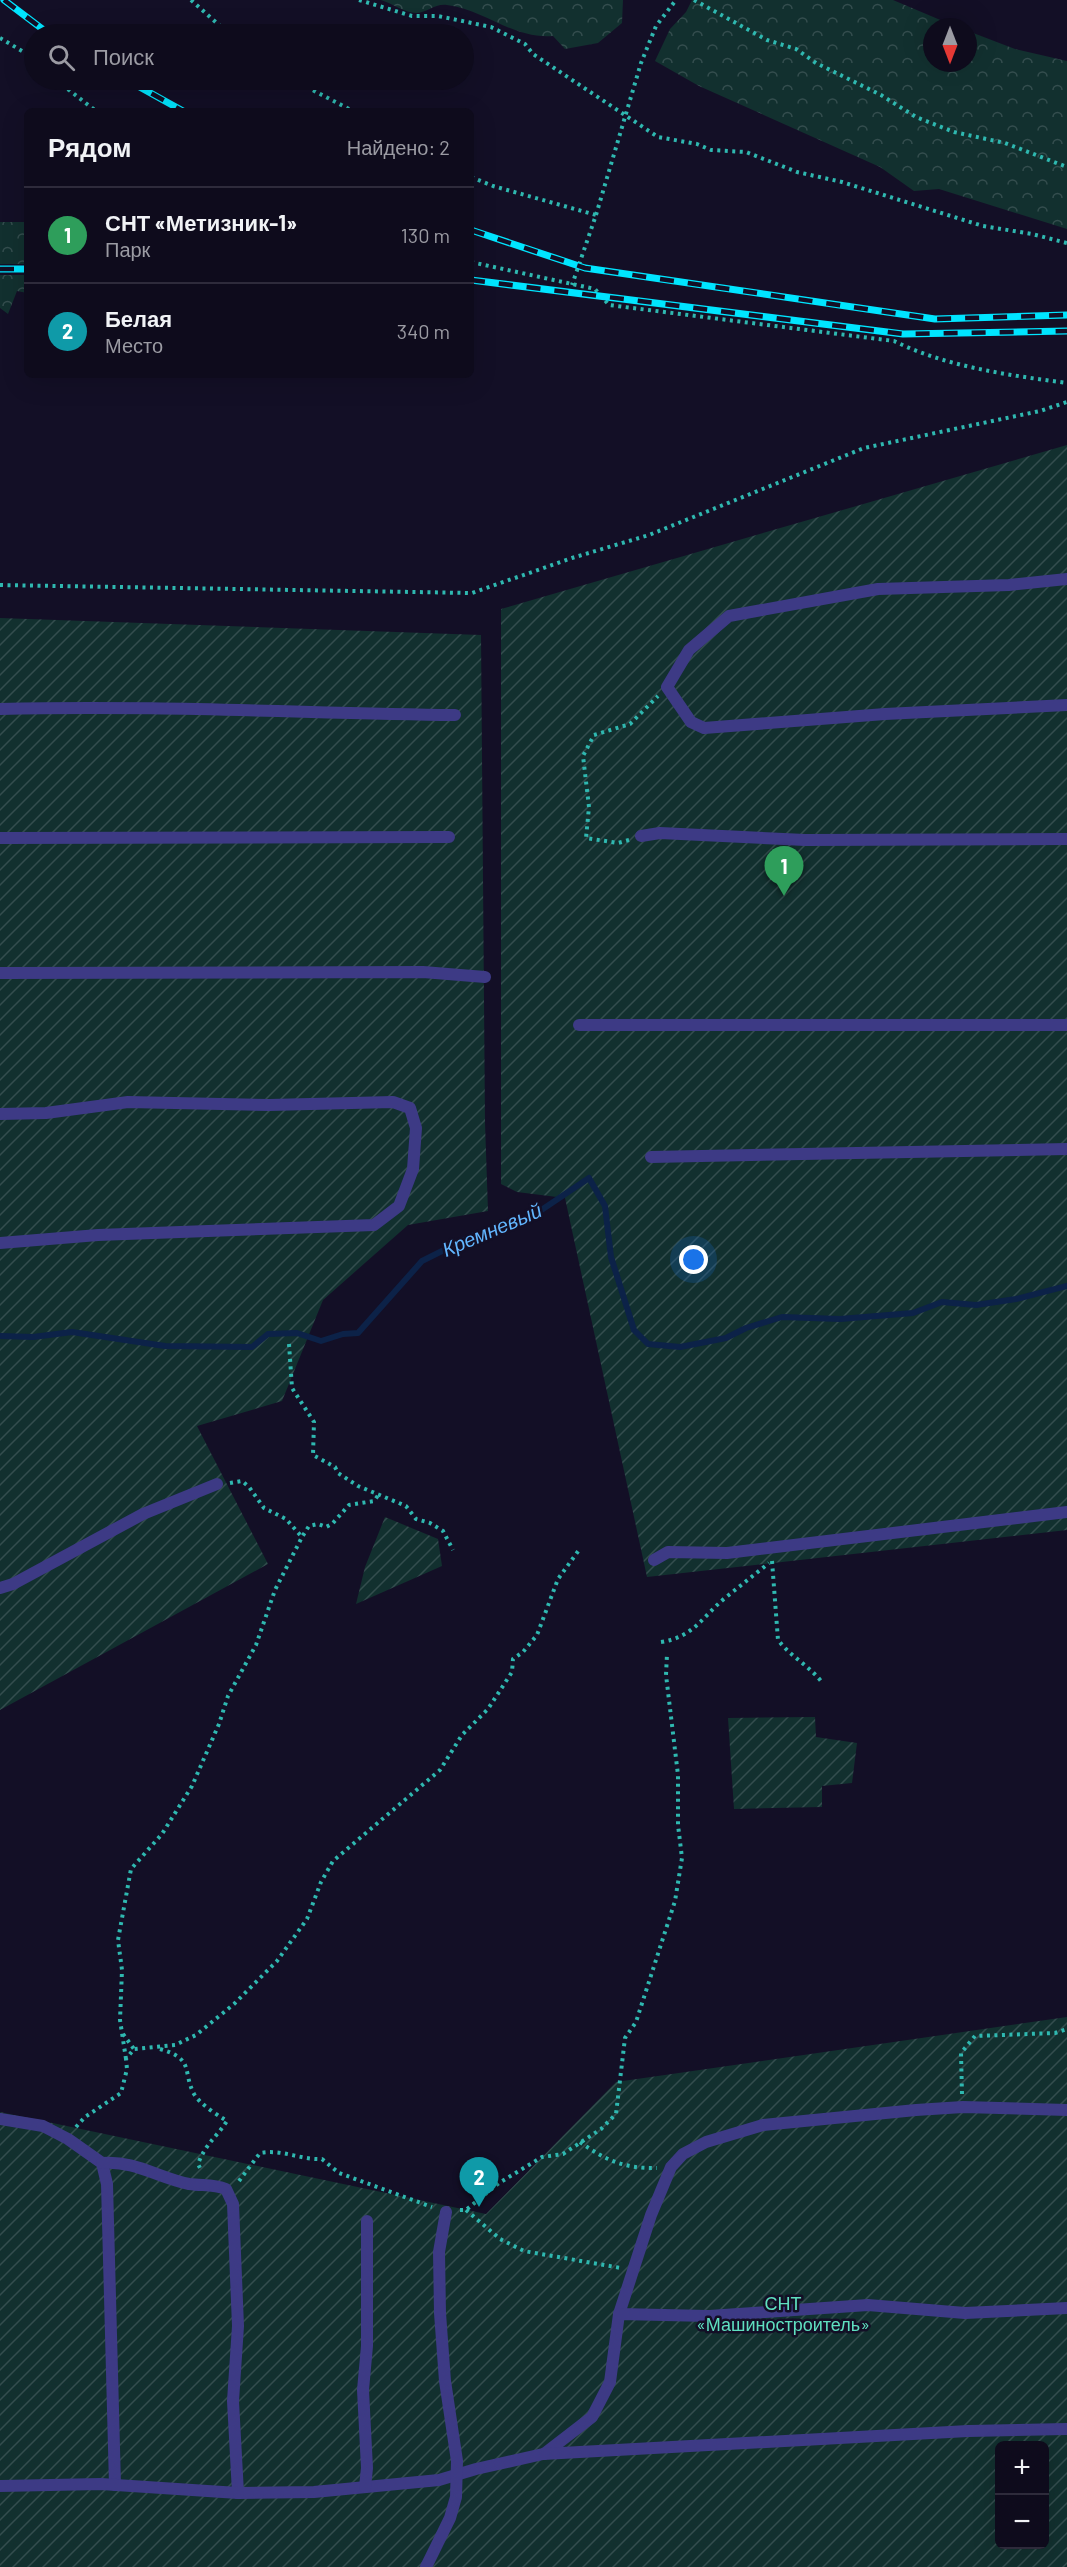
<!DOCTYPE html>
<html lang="ru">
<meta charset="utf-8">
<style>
:root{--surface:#0e0b1c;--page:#171425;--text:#f1f3f6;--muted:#9b9ba3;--line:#2e2b3b;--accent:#00e5ff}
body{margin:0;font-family:Barlow,sans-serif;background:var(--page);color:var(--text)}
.controls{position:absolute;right:18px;bottom:18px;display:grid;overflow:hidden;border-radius:9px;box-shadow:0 6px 24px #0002}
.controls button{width:54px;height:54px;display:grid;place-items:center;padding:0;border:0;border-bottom:2px solid var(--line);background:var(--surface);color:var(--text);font:30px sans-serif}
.compass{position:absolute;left:923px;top:18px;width:54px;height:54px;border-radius:50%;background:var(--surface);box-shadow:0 6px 24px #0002;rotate:180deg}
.you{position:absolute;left:694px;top:1260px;width:21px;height:21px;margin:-15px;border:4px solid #fff;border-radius:50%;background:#1a73e8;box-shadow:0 0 0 9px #1a73e833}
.badge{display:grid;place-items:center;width:39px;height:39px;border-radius:50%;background:var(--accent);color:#fff;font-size:20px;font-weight:700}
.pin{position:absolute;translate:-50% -50px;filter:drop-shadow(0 2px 3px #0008)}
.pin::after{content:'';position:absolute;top:32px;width:21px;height:18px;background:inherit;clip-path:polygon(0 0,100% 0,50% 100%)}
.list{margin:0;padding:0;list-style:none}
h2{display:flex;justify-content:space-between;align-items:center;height:78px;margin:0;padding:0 24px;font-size:26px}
h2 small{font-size:20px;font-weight:400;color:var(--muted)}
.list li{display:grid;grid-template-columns:39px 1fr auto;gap:18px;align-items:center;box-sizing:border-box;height:96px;padding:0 24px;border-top:2px solid var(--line)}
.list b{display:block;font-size:22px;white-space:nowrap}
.list p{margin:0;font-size:20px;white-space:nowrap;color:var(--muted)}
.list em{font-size:20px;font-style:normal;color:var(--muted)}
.icon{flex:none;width:33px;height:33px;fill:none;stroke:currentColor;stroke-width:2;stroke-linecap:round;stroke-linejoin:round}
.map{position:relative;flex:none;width:1067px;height:2567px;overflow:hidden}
.search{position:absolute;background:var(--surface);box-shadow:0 6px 24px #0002;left:24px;top:24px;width:450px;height:66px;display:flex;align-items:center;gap:15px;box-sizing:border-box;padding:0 21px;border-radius:33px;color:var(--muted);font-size:22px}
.panel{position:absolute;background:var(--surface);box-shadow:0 6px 24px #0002;left:24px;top:108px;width:450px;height:270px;border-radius:9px}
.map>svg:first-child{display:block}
.forest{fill:url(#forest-crowns)}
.garden{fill:url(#garden-furrows);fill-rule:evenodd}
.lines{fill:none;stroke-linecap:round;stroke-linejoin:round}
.stream{stroke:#0c2248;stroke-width:6}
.path{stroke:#2fb8b0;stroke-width:4;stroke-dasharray:3 4.5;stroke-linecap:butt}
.lane{stroke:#3d3a85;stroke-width:12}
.rail-casing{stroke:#00e5ff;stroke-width:7}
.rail{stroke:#130f26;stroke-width:4.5;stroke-dasharray:14;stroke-linecap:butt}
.labels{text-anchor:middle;stroke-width:5;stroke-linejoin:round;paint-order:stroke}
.park-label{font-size:18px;fill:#5fe0c0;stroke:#130f26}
.water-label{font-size:20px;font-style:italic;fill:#62b6ff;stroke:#130f26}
</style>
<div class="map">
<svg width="1067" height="2567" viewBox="0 0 1067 2567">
<defs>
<pattern id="forest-crowns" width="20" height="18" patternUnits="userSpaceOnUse" patternTransform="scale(1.5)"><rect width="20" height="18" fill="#12302f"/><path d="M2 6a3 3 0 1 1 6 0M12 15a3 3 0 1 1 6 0" fill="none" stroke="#344d4e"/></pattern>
<pattern id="garden-furrows" width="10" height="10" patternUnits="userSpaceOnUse" patternTransform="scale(1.5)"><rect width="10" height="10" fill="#12302f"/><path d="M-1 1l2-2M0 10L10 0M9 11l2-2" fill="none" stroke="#344d4e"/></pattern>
</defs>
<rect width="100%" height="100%" fill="#130f26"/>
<!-- forest -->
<g class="forest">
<path d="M381,0h242l-1,23 -24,20 -33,6 -12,-13c-41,3 -67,-26 -106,-31 -11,-2 -21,8 -31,8 -10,0 -25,-10 -35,-13z"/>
<path d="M692,0h201l64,27h-25v36h36v-32l47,18 52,12v168l-128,-40 -25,2 -34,-24 -181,-81 -44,-25 15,-32 16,-17z"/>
<rect x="0" y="222" width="27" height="42"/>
<path d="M0,275h27v18l-10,-2 -9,23 -8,-6z"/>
</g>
<!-- garden -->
<g class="garden">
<path d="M1067,445v1085l-420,47 -82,-379 -48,-6 -16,-8v-575z"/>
<path d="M0,618l481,17 4,488 3,88 -80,14 -85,75 -41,101 -85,25 71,138 -268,146z"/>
<path d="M385,1517l53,22 4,27 -86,38 9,-37z"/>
<path d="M815,1717l1,20 41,6 -5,40 -30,3v21l-88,2 -6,-91z"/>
<path d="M1067,2017v550h-1067v-455l486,102 130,-132zM1000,2446h44v98h-44z"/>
</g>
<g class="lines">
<!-- stream -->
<path class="stream" d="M0,1336l33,1 39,-5 93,14 87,1 16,-13 29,-1 24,8 22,-7 15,-1 64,-72 52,-26 33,-7 24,-11 58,-39 16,28 6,51 23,73 14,14 32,3 46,-9 20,-10 36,-11 58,2 73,-6 29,-11 34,3 40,-6 51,-13"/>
<!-- path -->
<g class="path">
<path d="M191,0l38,34"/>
<path d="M359,0l53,16h26l53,11 34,17 8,10 125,83 39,7 14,6 35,2 51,20 45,10 141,44 49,8 35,9"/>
<path d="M694,0l73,40 29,9 20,14 65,32 35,22 38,15 51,11 62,24"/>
<path d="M0,38l34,20"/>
<path d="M56,80l40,31"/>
<path d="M293,80l60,31"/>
<path d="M471,177l22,9 103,29 -24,70"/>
<path d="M596,215l45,-152 15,-37 20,-26"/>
<path d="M471,262l124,27 14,16 285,36c53,26 114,34 173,42"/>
<path d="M0,585l472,8 100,-35 77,-23 215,-87 176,-37 27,-9"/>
<path d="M629,840l-11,3 -32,-5 3,-31 -6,-51 11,-21 36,-11 28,-28"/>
<path d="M289,1344l3,44 22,34 -1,33 22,12 3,6 20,13 48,20 10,13 14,4 13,8 10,19"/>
<path d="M230,1483l12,-2 7,6 15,21 22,11 16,18 7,-11 9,-2 8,3 6,-3 17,-19 25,-4 5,-7"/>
<path d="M772,1561l6,79c12,16 30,25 43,41"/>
<path d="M661,1642c33,-5 41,-25 64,-44 15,-12 29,-23 44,-35"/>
<path d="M123,2034l11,15"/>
<path d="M160,2049c35,10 22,22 34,45 7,11 22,20 33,27 -12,18 -21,22 -29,43l3,6"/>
<path d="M126,2059l-6,-39 2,-50 -4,-30 13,-71 31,-35 30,-48 27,-62 9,-28 28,-51 19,-55 27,-53"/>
<path d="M962,2094l-1,-41 14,-17 80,-3 12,-4"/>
<path d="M76,2127l9,-10 36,-24 6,-24 -1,-10 8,-10 41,-4 21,-10 38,-31 43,-43 30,-42 14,-37 12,-21 107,-91 22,-35 26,-26 24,-37 1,-13 10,-7 14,-17 21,-56 21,-29"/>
<path d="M580,2142c25,18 45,27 77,26"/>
<path d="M239,2181l21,-28c23,-4 40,7 62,6l17,14 93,34"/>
<path d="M460,2210h6l33,-27 43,-26 21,-3 38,-25 15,-15 9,-76 11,-16 39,-121 7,-43 -4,-33v-50l-12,-100 1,-21"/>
<path d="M466,2210l34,29 24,12 97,17"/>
</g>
<!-- lane -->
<g class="lane">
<path d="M1067,579l-58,6 -131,4 -149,27 -40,34 -22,37 24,35 13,6 181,-14 182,-9"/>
<path d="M0,709c152,-4 303,4 455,6"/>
<path d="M641,836l19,-3 145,7 262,-1"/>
<path d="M0,838l449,-1"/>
<path d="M0,973l423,-1 62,5"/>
<path d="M579,1025h488"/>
<path d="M0,1114l46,-1 82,-11 141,3 124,-3 17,6 6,20 -3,41 -14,37 -25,19 -276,10 -98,8"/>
<path d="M651,1157l416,-8"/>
<path d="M654,1560l14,-8 59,1 340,-41"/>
<path d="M0,1588l13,-4 130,-70 74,-30"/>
<path d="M0,2119l43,7 25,13 34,24 5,21 8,301"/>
<path d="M102,2163c32,-3 57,15 87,21 14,2 24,0 37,5l7,15 5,122 -5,75 5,92"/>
<path d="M619,2314l32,-99 20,-48 12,-13 23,-12 57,-17 153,-15 47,-3 104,3"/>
<path d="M544,2454l48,-37 18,-35 9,-68 90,2 159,-11 97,8 102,-5"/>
<path d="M0,2486l101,-2 137,9 76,-1 125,-12 37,-11 67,-15 425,-23 99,-2"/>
<path d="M365,2487l2,-19 -4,-78 4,-44v-125"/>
<path d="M426,2567l24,-49 6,-21 1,-36 -12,-80 -5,-68 -1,-61 7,-40"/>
</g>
<defs>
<g id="rail">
<path d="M4,0l45,34"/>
<path d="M127,80l56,31"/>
<path d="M471,230l114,38 350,51 132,-4"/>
<path d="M0,269h27"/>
<path d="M471,280l432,54 164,-3"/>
</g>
</defs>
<!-- rail casing -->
<use href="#rail" class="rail-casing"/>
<!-- rail -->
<use href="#rail" class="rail"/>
</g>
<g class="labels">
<!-- park labels -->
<g class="park-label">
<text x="783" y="2310">СНТ<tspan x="783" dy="21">«Машиностроитель»</tspan></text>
</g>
<!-- water labels -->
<g class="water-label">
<text transform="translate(492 1230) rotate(-23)" y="7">Кремневый</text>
</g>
</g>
</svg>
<div class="controls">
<button>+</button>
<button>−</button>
</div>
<svg class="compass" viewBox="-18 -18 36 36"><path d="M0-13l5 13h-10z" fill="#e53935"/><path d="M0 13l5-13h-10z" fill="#9b9ba3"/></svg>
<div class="you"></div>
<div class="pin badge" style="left:784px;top:896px;background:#2e9e5b">1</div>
<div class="pin badge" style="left:479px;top:2207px;background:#0f9aa8">2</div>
<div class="search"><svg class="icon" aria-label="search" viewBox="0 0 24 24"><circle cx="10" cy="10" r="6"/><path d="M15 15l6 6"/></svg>Поиск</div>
<section class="panel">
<h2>Рядом<small>Найдено: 2</small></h2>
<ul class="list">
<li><span class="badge" style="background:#2e9e5b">1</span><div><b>СНТ «Метизник-1»</b><p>Парк</p></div><em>130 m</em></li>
<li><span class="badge" style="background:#0f9aa8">2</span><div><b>Белая</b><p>Место</p></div><em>340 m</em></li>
</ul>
</section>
</div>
